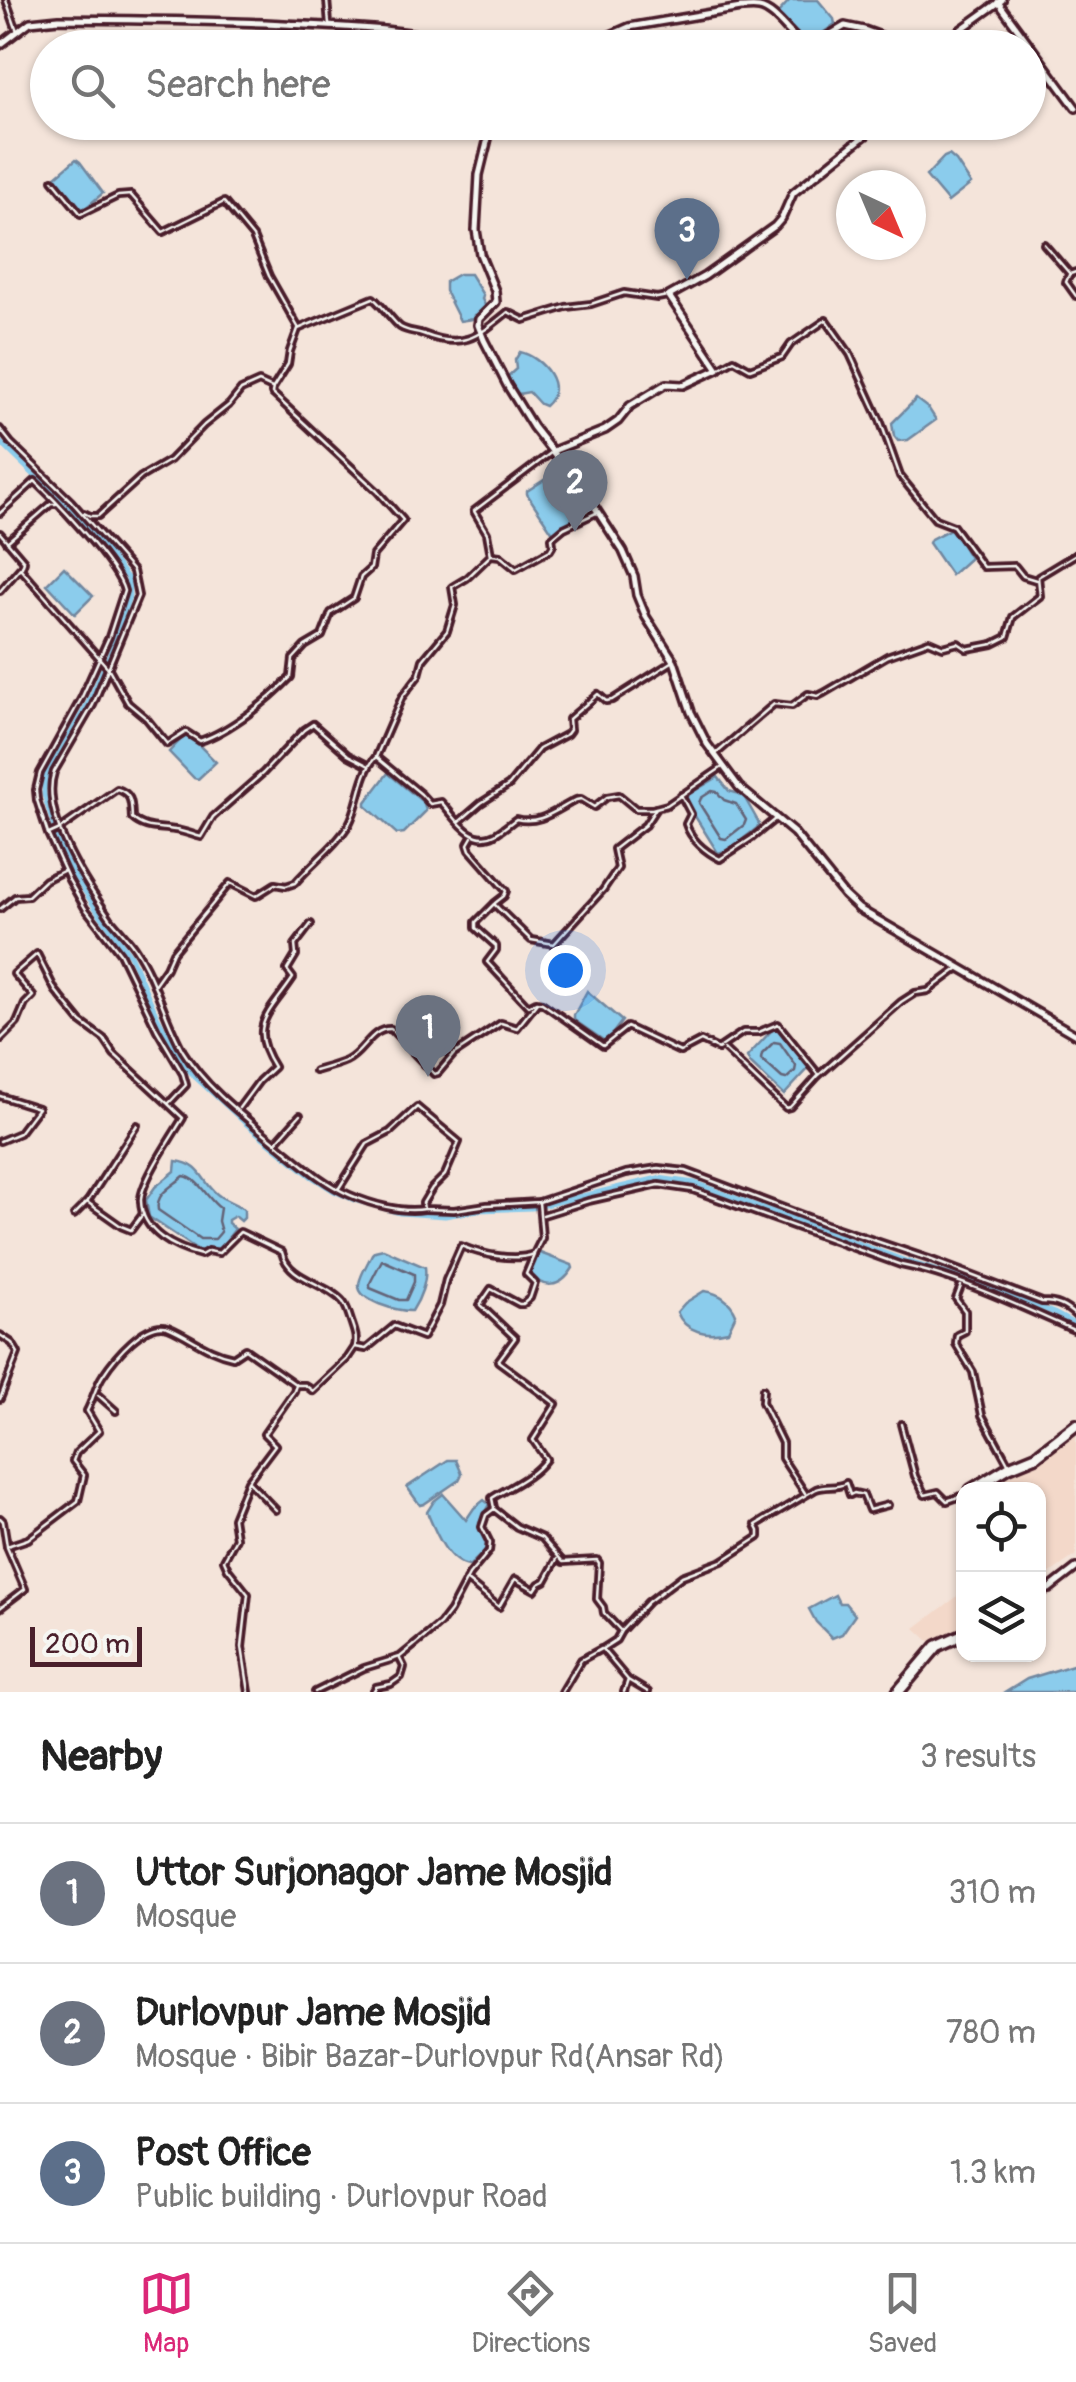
<!DOCTYPE html>
<meta charset="utf-8">
<style>
:root{--surface:#fff;--page:#f2f2f2;--text:#222;--muted:#767676;--line:#e0e0e0;--accent:#db2777}
body{margin:0;font-family:Pangolin,sans-serif;background:var(--page);color:var(--text)}
.controls{position:absolute;right:30px;bottom:30px;display:grid;overflow:hidden;border-radius:20px;box-shadow:0 2px 8px #0004}
.controls button{width:90px;height:90px;display:grid;place-items:center;padding:0;border:0;border-bottom:2px solid var(--line);background:var(--surface);color:var(--text);font:50px sans-serif}
.compass{position:absolute;left:836px;top:170px;width:90px;height:90px;border-radius:50%;background:var(--surface);box-shadow:0 2px 8px #0004;rotate:136deg}
.scale{position:absolute;left:30px;bottom:25px;width:112px;box-sizing:border-box;padding-left:10px;border:5px solid #4a1f2b;border-top:0;font-size:28px;line-height:35px;white-space:nowrap;color:#4a1f2b;-webkit-text-stroke:8px #f6f6f2;paint-order:stroke}
.you{position:absolute;left:565px;top:970px;width:35px;height:35px;margin:-25px;border:8px solid #fff;border-radius:50%;background:#1a73e8;box-shadow:0 0 0 15px #1a73e833}
.badge{display:grid;place-items:center;width:65px;height:65px;border-radius:50%;background:var(--accent);color:#fff;font-size:32px;font-weight:700}
.pin{position:absolute;translate:-50% -82px;filter:drop-shadow(0 2px 5px #0008)}
.pin::after{content:'';position:absolute;top:52px;width:35px;height:30px;background:inherit;clip-path:polygon(0 0,100% 0,50% 100%)}
.list{margin:0;padding:0;list-style:none}
h2{display:flex;justify-content:space-between;align-items:center;height:130px;margin:0;padding:0 40px;font-size:42px}
h2 small{font-size:32px;font-weight:400;color:var(--muted)}
.list li{display:grid;grid-template-columns:65px 1fr auto;gap:30px;align-items:center;box-sizing:border-box;height:140px;padding:0 40px;border-top:2px solid var(--line)}
.list b{display:block;font-size:38px;white-space:nowrap}
.list p{margin:0;font-size:32px;white-space:nowrap;color:var(--muted)}
.list em{font-size:32px;font-style:normal;color:var(--muted)}
.icon{flex:none;width:55px;height:55px;fill:none;stroke:currentColor;stroke-width:2;stroke-linecap:round;stroke-linejoin:round}
.map{position:relative;flex:none;width:1076px;height:1692px;overflow:hidden}
.search{position:absolute;background:var(--surface);box-shadow:0 2px 8px #0004;left:30px;right:30px;top:30px;height:110px;display:flex;align-items:center;gap:25px;box-sizing:border-box;padding:0 35px;border-radius:55px;color:var(--muted);font-size:38px}
.sheet{height:550px;background:var(--surface)}
nav{display:flex;justify-content:space-around;align-items:center;box-sizing:border-box;height:140px;border-top:2px solid var(--line);background:var(--surface);font-size:28px;color:var(--muted)}
nav a{display:grid;justify-items:center;gap:5px}
nav .on{color:var(--accent)}
.map>svg:first-child{display:block}
.built{fill:#f3d8c9}
.water{fill:#8bccec;stroke:#71879f;stroke-width:2.5}
.lines{fill:none;stroke-linecap:round;stroke-linejoin:round}
.shore{stroke:#646478;stroke-width:2.5}
.stream{stroke:#71879f;stroke-width:2.5}
.canal{stroke:#8bccec;stroke-width:5}
.street-casing{stroke:#4a1f2b;stroke-width:10}
.secondary-casing{stroke:#4a1f2b;stroke-width:12}
.highway-casing{stroke:#4a1f2b;stroke-width:16}
.street{stroke:#f6f6f2;stroke-width:2.5}
.secondary{stroke:#f6f6f2;stroke-width:5}
.highway{stroke:#f6f6f2;stroke-width:9}
</style>
<div class="map">
<svg width="1076" height="1692" viewBox="0 0 1076 1692">
<rect width="100%" height="100%" fill="#f4e4da"/>
<filter id="ink" filterUnits="userSpaceOnUse"><feTurbulence type="fractalNoise" baseFrequency=".01" numOctaves="2"/><feDisplacementMap in="SourceGraphic" scale="20" xChannelSelector="R" yChannelSelector="G"/><feConvolveMatrix kernelMatrix="1 2 1 2 8 2 1 2 1" color-interpolation-filters="sRGB"/></filter>
<g filter="url(#ink)">
<!-- built -->
<g class="built">
<path d="M1076,1436v119l-37,26 -1,-91h-60z"/>
<path d="M963,1592v42l-23,17 -25,-23z"/>
</g>
<!-- water -->
<g class="water">
<path d="M790,0h28l16,19 1,5 -19,14 -14,4 -25,-28z"/>
<path d="M949,155l7,6 15,23 -23,18 -22,-26 18,-19z"/>
<path d="M76,159l4,3 23,31 -21,18 -3,-1 -23,-31v-3z"/>
<path d="M459,274h11l13,21 -1,4 5,10 -9,6h-4l-1,4 -13,2 -15,-30v-9z"/>
<path d="M520,352c22,5 48,35 25,54l-5,-2 -11,-12 -11,2 -11,-17 9,-8 -1,-9z"/>
<path d="M916,399l13,10 7,11 -28,20 -10,1 -4,-5 -2,-13z"/>
<path d="M555,473l24,43 -26,17 -26,-39v-3z"/>
<path d="M952,528l18,30 -19,17 -22,-32 2,-4z"/>
<path d="M64,567l29,29 -18,18 -28,-30z"/>
<path d="M185,735l6,2 25,25 -18,17 -4,-1 -25,-26z"/>
<path d="M388,773l36,30 2,8 -22,22 -7,1 -31,-28v-4z"/>
<path d="M718,777l11,14 14,4 16,28 -2,5 -28,22 -11,3 -32,-51v-6z"/>
<path d="M587,991l35,30 -16,21 -32,-22v-5z"/>
<path d="M777,1028c15,8 23,26 32,40l-25,27 -34,-32 -3,-6 26,-28z"/>
<path d="M176,1161c28,3 26,24 45,36 7,4 15,7 23,12v9l-3,3 -6,-5 -7,4v3l7,6 -17,22 -20,-1 -49,-33 -3,-17 9,-13 20,-16z"/>
<path d="M383,1249l42,18c2,14 -5,32 -13,44 -13,1 -56,-10 -53,-27 1,-9 9,-21 13,-30l3,-3z"/>
<path d="M540,1253l32,12 1,3c-12,20 -30,23 -45,4l8,-18z"/>
<path d="M704,1291c15,2 26,9 32,23l-8,17c-20,5 -43,2 -51,-19l8,-9z"/>
<path d="M448,1460h8l6,14 -3,6 -35,24 -4,1 -13,-18z"/>
<path d="M443,1494l23,26 8,-12 10,-8 5,4 -10,19 7,16 -1,12 -16,15c-22,-3 -34,-35 -42,-54l7,-11z"/>
<path d="M835,1595l4,8h6l10,12 -13,19 -10,4 -16,-16 -7,-13z"/>
<path d="M1076,1664v28h-70l21,-13z"/>
</g>
<g class="lines">
<!-- shore -->
<g class="shore">
<path d="M712,791l5,1 7,8 12,4 10,16 -2,5 -18,14 -5,-1 -22,-35 2,-5z"/>
<path d="M774,1042l6,1 16,23 -1,5 -9,8 -4,-1 -21,-19 1,-5z"/>
<path d="M184,1176c15,2 24,24 36,32l-2,13 3,11 -6,7h-15l-42,-29c-3,-17 15,-24 26,-34z"/>
<path d="M382,1260l32,14v8l-8,18h-7l-29,-12v-5z"/>
</g>
<!-- stream -->
<path class="stream" d="M760,6l2,-6"/>
<!-- canal -->
<path class="canal" d="M0,442l69,67 28,30 31,40 1,17 -18,55 -23,52 -43,75 -1,16 15,50 16,32 21,33 34,46 27,61 24,45 15,17 49,45 67,54 22,14 20,9 46,13 45,3 34,-6 53,-2 126,-30 37,5 211,78 85,27 63,25 22,12"/>
<defs>
<g id="street">
<path d="M6,0l11,31"/>
<path d="M327,0l2,24"/>
<path d="M53,180l28,34 37,-18 13,-1 32,37 61,-30 29,35 16,39 29,51"/>
<path d="M1044,244l26,30 6,-2"/>
<path d="M1069,275l-3,7 10,14"/>
<path d="M720,368l14,-8 16,9 32,-12 9,-13 35,-24 24,34 30,66 20,56 35,43 18,7 30,41 32,-1 8,10 13,4"/>
<path d="M0,429l11,14 60,58 62,70 5,25 -45,109 -39,67c-14,42 32,112 56,146 8,10 17,19 24,29 22,32 30,71 49,104 24,39 63,67 98,96 21,17 43,37 69,48 21,9 51,18 74,14"/>
<path d="M552,452l-78,59 13,22 4,22 -24,23 -15,9 3,18 -8,26 -24,29 -4,15 -17,22 -26,60 45,37 9,10 11,-2c14,14 30,45 54,32 7,-4 14,-10 21,-15 24,6 40,-9 60,-19l5,-1 13,8 13,-10 12,-2 17,14h16l15,-4 54,-37"/>
<path d="M0,513l35,-32c21,20 83,84 89,110l-15,46 -28,62 -41,74 -4,17 1,10 11,34 21,46 16,28 35,45 37,77 26,44 3,11 -18,19 15,14c-10,17 -43,65 -42,83 1,32 34,47 60,54l7,-4 11,2 21,-21 42,20c6,28 44,30 61,50 5,7 6,14 9,22 3,9 5,14 3,23"/>
<path d="M84,513l6,3h8l43,-39 29,-17 34,-35 25,-20 12,-15 18,-8 13,6"/>
<path d="M0,533l24,28 -2,6"/>
<path d="M7,542l44,-38h5"/>
<path d="M492,555l8,1 16,13 34,-19 3,-5 -1,-7 12,-10 32,-15"/>
<path d="M0,591l20,-23 89,101 19,34 18,15 21,26 19,-12 14,9c30,-10 69,-41 91,-64l2,-18 12,-13 17,-10 9,-23 23,-15 7,-21 10,-9 2,-13 30,-35 -26,-29 -105,-98 1,-5 15,-24 2,-13 8,-22 75,-31c10,8 17,20 27,29 8,5 15,4 23,7 40,16 54,3 85,-22l16,8 42,-13 25,-3 33,-11 33,5 10,-2"/>
<path d="M717,753l57,-49 18,2 16,-12 10,2 6,-3 63,-37 42,-15 14,6 15,-4 9,6 26,-5 14,-7 6,-20 27,-21 -2,-19 38,-23"/>
<path d="M681,795l10,19 -5,10c5,16 20,28 34,35l32,-21 23,-19"/>
<path d="M656,808l-11,17 -31,24 4,19 -15,22 -49,54 -23,-4 -37,-36 -18,18v6l20,18v4l-9,12 41,44 8,-4 6,1 61,43 24,-19 53,25 21,-11 17,8 25,-17h16l19,-8 41,51 82,-73 14,-9 13,-2 31,-23"/>
<path d="M460,821l21,-18 28,-18 30,-36 28,-15 3,-4 -1,-11 29,-25 8,7 6,-1 60,-38"/>
<path d="M49,834l11,-5 57,-40c16,5 14,15 15,29 13,12 26,9 43,12 9,1 18,5 26,7l12,-20 50,-44 41,-43 9,-6 35,31 21,11"/>
<path d="M472,837l-4,7 2,6 36,41 -2,5 -9,7"/>
<path d="M0,909l15,-12 13,-1 17,-16 18,-9"/>
<path d="M154,985l12,-17 7,-16 57,-69 26,13 19,-12 11,2 9,-3c17,-20 41,-37 54,-59 11,-20 11,-49 26,-66"/>
<path d="M0,1040l17,-17 8,-19 8,-8 -19,-22 23,-20 18,36 26,32 23,17 10,15 53,49"/>
<path d="M724,1049l62,59 4,-1 28,-31"/>
<path d="M315,1071c10,-3 22,-6 31,-10 18,-8 24,-33 45,-32l43,45 4,-1 16,-19 47,-31 16,5 20,-25"/>
<path d="M0,1096l38,12 -19,25 -19,8"/>
<path d="M239,1108l20,-27 15,-14c-27,-42 -4,-54 19,-89l-6,-8 9,-15 -1,-10 16,-21"/>
<path d="M276,1142l24,-27"/>
<path d="M339,1188l28,-44 23,-12 27,-25 42,35 -14,33 -13,13 -9,15 1,6 30,1 33,-5 52,-3 87,-29 32,-5 28,3 140,53 103,35 113,43c15,0 23,4 34,14"/>
<path d="M88,1201l49,-76"/>
<path d="M74,1215l13,-13 34,24 10,4 12,-16"/>
<path d="M543,1215l45,-14 71,-16 34,5 208,75c56,11 122,43 175,66"/>
<path d="M961,1286l-5,13 9,12v20l-8,4 -1,9 17,28 9,43 27,50"/>
<path d="M0,1335l12,8 6,10 -18,46"/>
<path d="M763,1389l-1,13 20,41v15l23,35"/>
<path d="M98,1395l18,16"/>
<path d="M901,1424l14,52 10,19 13,-3 9,9 17,-6"/>
<path d="M249,1482l27,28"/>
<path d="M494,1508l-2,-10c19,-12 41,-21 54,-39l-13,-19 23,-36 -58,-43 17,-23 -35,-33 11,-16 28,15h4l7,-6 5,-15 -9,-9 8,-19"/>
<path d="M0,1518l3,3 4,25 21,-7 50,-38 6,-26 -11,-14 3,-8 23,-22 -12,-20c6,-11 9,-26 16,-36 11,-17 43,-56 65,-48 24,10 37,24 65,30l12,-8 50,35"/>
<path d="M466,1580l33,27 16,-28 20,11 4,-6 6,-3 12,-22"/>
<path d="M0,1608l25,-19 -18,-42"/>
<path d="M622,1630l26,-28 34,-26 40,-15 37,-24v-6l-3,-6 60,-36c11,-4 21,0 30,-6l4,12 4,-2 9,2 6,15 19,-5"/>
<path d="M628,1680l20,12"/>
<path d="M249,1692l-7,-45 6,-53 -20,-25 -4,-9 12,-22 -3,-20 15,-37 27,-36 -11,-11 30,-43 2,-6h9l8,6 34,-32 8,-12 11,2 28,-23 29,11 17,-32 6,-25 15,-34c19,8 53,16 73,8l8,-16 -3,-36"/>
<path d="M315,1692l49,-24 36,-11 27,-22 13,-11 10,-13 19,-36 20,-24 1,-8 -8,-16 4,-12 8,-6 23,18 25,11 21,24 34,-2 2,3 -2,36 6,8 1,6 17,18 -5,9 -14,9 26,31 -4,12"/>
<path d="M373,1692l3,-5 15,-3 10,-7 3,-10 -4,-8"/>
<path d="M562,1692l19,-32 20,-11"/>
</g>
<g id="secondary">
<path d="M998,2l78,106"/>
<path d="M0,45l30,-23 29,-3c75,1 150,1 225,5 66,3 135,5 199,24"/>
<path d="M581,48l48,-21 112,-19c6,0 12,-1 18,0 17,3 31,29 47,39h4l35,-21 19,4 22,8 28,4 31,-1 57,-41"/>
<path d="M492,122l-13,53 -3,55 4,24 15,37 1,11 -17,17 -1,6 6,15 23,45 26,42 55,70 35,54 11,25 3,19 9,22 28,44 17,51 16,32 32,43 55,46 50,62 15,14 217,126"/>
<path d="M553,451l52,-21 13,-9 12,-15 36,-22 17,1 35,-16 -49,-73 36,-20 70,-50 7,-8 11,-25 89,-71"/>
<path d="M1038,1592l11,-3 27,-21"/>
</g>
<g id="highway">
<path d="M971,1490l38,-23 27,-11 40,-31"/>
<path d="M898,1692l39,-46 27,-12"/>
</g>
</defs>
<!-- street casing -->
<use href="#street" class="street-casing"/>
<!-- secondary casing -->
<use href="#secondary" class="secondary-casing"/>
<!-- highway casing -->
<use href="#highway" class="highway-casing"/>
<!-- street -->
<use href="#street" class="street"/>
<!-- secondary -->
<use href="#secondary" class="secondary"/>
<!-- highway -->
<use href="#highway" class="highway"/>
</g>
</g>
</svg>
<div class="controls">
<button><svg class="icon" aria-label="locate" viewBox="0 0 24 24"><circle cx="12" cy="12" r="6"/><path d="M12 2v4M12 18v4M2 12h4M18 12h4"/></svg></button>
<button><svg class="icon" aria-label="layers" viewBox="0 0 24 24"><path d="M12 4l9 5-9 5-9-5zM3 14l9 5 9-5"/></svg></button>
</div>
<svg class="compass" viewBox="-18 -18 36 36"><path d="M0-13l5 13h-10z" fill="#e53935"/><path d="M0 13l5-13h-10z" fill="#767676"/></svg>
<div class="scale">200 m</div>
<div class="you"></div>
<div class="pin badge" style="left:428px;top:1077px;background:#6b7280">1</div>
<div class="pin badge" style="left:575px;top:532px;background:#6b7280">2</div>
<div class="pin badge" style="left:687px;top:280px;background:#5c6f8a">3</div>
<div class="search"><svg class="icon" aria-label="search" viewBox="0 0 24 24"><circle cx="10" cy="10" r="6"/><path d="M15 15l6 6"/></svg>Search here</div>
</div>
<section class="sheet">
<h2>Nearby<small>3 results</small></h2>
<ul class="list">
<li><span class="badge" style="background:#6b7280">1</span><div><b>Uttor Surjonagor Jame Mosjid</b><p>Mosque</p></div><em>310 m</em></li>
<li><span class="badge" style="background:#6b7280">2</span><div><b>Durlovpur Jame Mosjid</b><p>Mosque · Bibir Bazar-Durlovpur Rd(Ansar Rd)</p></div><em>780 m</em></li>
<li><span class="badge" style="background:#5c6f8a">3</span><div><b>Post Office</b><p>Public building · Durlovpur Road</p></div><em>1.3 km</em></li>
</ul>
</section>
<nav>
<a class="on"><svg class="icon" aria-label="map" viewBox="0 0 24 24"><path d="M3 6l6-2 6 2 6-2v14l-6 2-6-2-6 2zM9 4v14M15 6v14"/></svg>Map</a>
<a><svg class="icon" aria-label="directions" viewBox="0 0 24 24"><path d="M12 3l9 9-9 9-9-9zM9 14v-3h6M13 9l2 2-2 2"/></svg>Directions</a>
<a><svg class="icon" aria-label="saved" viewBox="0 0 24 24"><path d="M7 4h10v16l-5-4-5 4z"/></svg>Saved</a>
</nav>
